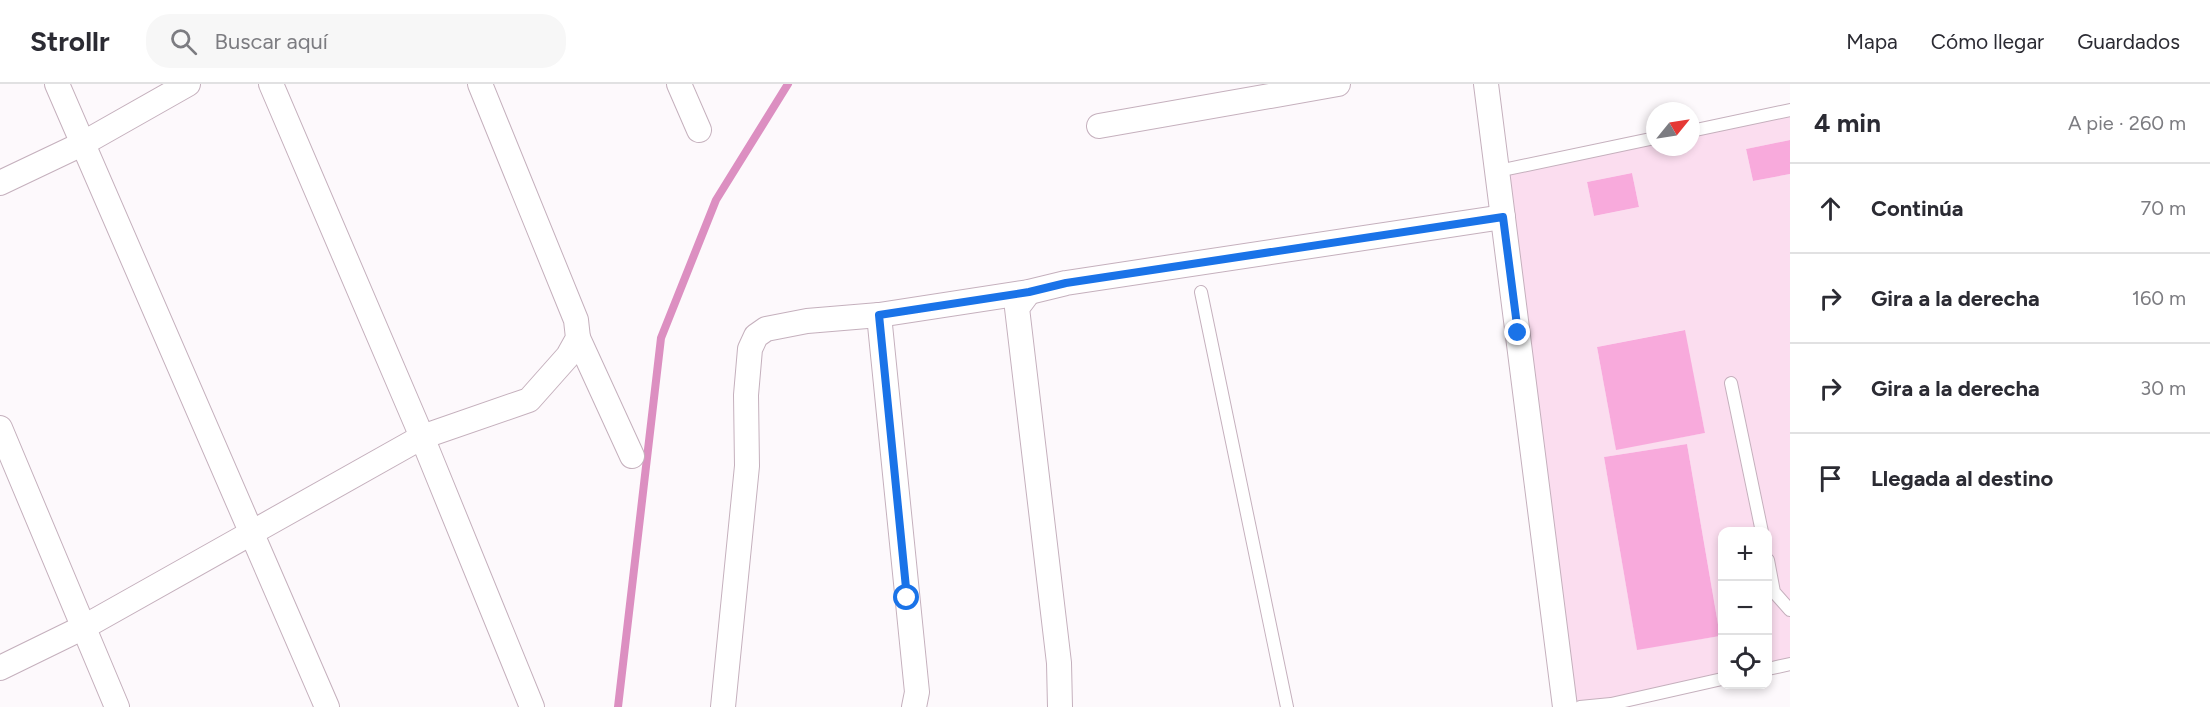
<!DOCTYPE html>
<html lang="es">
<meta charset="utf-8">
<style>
:root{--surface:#fff;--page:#f7f7f7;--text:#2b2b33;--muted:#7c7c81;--line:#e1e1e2}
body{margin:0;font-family:Figtree,sans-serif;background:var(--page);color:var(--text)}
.controls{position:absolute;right:18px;bottom:18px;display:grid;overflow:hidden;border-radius:12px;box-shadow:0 3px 9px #0003}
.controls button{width:54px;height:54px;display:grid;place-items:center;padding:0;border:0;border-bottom:2px solid var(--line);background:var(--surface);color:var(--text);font:30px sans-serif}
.compass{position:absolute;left:1646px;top:18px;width:54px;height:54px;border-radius:50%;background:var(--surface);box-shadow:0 3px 9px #0003;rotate:60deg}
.stop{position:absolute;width:18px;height:18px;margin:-14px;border:4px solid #1a73e8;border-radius:50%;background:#fff}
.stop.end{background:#1a73e8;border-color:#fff;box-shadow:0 2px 6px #0008}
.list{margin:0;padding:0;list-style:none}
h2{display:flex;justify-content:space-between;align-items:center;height:78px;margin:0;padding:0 24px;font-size:26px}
h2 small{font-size:20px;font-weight:400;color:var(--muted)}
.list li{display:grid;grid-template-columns:39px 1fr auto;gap:18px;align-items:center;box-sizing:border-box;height:90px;padding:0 24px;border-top:2px solid var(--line)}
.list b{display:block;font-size:22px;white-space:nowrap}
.list em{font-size:20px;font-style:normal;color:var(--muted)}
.icon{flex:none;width:33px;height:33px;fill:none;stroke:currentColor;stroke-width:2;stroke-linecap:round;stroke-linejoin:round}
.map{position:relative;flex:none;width:1790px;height:623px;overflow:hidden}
header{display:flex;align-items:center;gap:36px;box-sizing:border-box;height:84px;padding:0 30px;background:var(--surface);border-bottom:2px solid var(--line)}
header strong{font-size:28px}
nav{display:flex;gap:33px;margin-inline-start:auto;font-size:21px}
.search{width:420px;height:54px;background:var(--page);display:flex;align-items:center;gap:15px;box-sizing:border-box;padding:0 21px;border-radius:24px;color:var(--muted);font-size:22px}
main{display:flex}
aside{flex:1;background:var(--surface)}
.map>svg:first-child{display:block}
.green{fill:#fbddef;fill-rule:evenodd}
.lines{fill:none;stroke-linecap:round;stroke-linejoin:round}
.stream{stroke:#dc8fc1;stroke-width:8}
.building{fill:#f8aadc}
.service-casing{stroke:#c5b0bd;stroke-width:14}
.minor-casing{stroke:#c5b0bd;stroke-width:26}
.service{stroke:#fff;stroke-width:12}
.minor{stroke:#fff;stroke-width:24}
.route{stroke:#1a73e8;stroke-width:8}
</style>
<header>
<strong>Strollr</strong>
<div class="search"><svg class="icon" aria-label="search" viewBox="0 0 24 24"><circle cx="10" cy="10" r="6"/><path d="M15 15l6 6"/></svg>Buscar aquí</div>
<nav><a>Mapa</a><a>Cómo llegar</a><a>Guardados</a></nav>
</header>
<main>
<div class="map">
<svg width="1790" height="623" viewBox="0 0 1790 623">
<rect width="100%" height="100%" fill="#fdf9fc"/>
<!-- green -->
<path class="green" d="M1790,26v30l-44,9 7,32 37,-7v490l-22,5v-137h-46v147l-157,28 -67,-536 157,-33v9h36v-16zM1632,89l7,34 -45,9 -7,-34zM1684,246l21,103 -89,16 -19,-102zM1687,360l33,192 -83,13 -33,-192z"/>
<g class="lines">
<!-- stream -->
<path class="stream" d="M618,623l43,-369 55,-138 72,-116"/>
</g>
<!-- building -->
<g class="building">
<path d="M1790,56v34l-37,7 -7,-32z"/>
<path d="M1632,89l7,34 -45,9 -7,-34z"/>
<path d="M1685,246l20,103 -89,17 -19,-103z"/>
<path d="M1687,360l33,192 -83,14 -33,-193z"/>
</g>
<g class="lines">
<defs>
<g id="service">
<path d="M1691,47l99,-21"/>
<path d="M1498,87l157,-33"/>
<path d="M1201,208l86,415"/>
<path d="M1731,299l31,149"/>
<path d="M1768,476l6,32 16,18"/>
<path d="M1768,585l22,-5"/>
<path d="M1580,623l31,-3 111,-25"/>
</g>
<g id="minor">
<path d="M57,0l270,623"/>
<path d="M271,0l151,353 110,270"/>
<path d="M679,0l20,46"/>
<path d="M1486,0l79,623"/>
<path d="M1099,42l239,-42"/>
<path d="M0,99l82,-39 106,-60"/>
<path d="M1029,208l-12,16 42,355 1,44"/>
<path d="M879,231l38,377 -3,15"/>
<path d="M578,254l54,118"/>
<path d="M0,344l117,279"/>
<path d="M0,584l84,-41 338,-190 107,-37 39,-44 10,-18 -2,-18 -96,-236"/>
<path d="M723,623l24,-241 -1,-71 4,-46 6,-13 10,-7 41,-8 72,-6 150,-23 37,-9 437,-66"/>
</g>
</defs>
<!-- service casing -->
<use href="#service" class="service-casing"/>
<!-- minor casing -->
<use href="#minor" class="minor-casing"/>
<!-- service -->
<use href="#service" class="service"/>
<!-- minor -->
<use href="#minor" class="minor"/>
</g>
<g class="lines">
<!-- route -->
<path class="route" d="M907,514l-28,-283 150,-23 37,-9 437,-66 15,116"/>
</g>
</svg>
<div class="controls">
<button>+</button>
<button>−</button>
<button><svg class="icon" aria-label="locate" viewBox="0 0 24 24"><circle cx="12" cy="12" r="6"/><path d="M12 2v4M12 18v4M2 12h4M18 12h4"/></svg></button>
</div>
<svg class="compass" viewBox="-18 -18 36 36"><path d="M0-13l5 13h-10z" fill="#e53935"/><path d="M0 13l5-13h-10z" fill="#7c7c81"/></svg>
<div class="stop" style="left:907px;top:514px"></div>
<div class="stop end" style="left:1518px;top:249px"></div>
</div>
<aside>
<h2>4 min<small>A pie · 260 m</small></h2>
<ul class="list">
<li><svg class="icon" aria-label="ahead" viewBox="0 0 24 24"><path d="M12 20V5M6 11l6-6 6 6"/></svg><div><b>Continúa</b></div><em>70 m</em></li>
<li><svg class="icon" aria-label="right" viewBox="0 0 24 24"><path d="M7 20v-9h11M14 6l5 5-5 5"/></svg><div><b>Gira a la derecha</b></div><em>160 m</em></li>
<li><svg class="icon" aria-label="right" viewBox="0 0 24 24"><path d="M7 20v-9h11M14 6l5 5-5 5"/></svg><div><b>Gira a la derecha</b></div><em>30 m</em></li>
<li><svg class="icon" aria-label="arrive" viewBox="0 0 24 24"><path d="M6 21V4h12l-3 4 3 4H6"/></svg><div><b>Llegada al destino</b></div></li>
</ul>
</aside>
</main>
